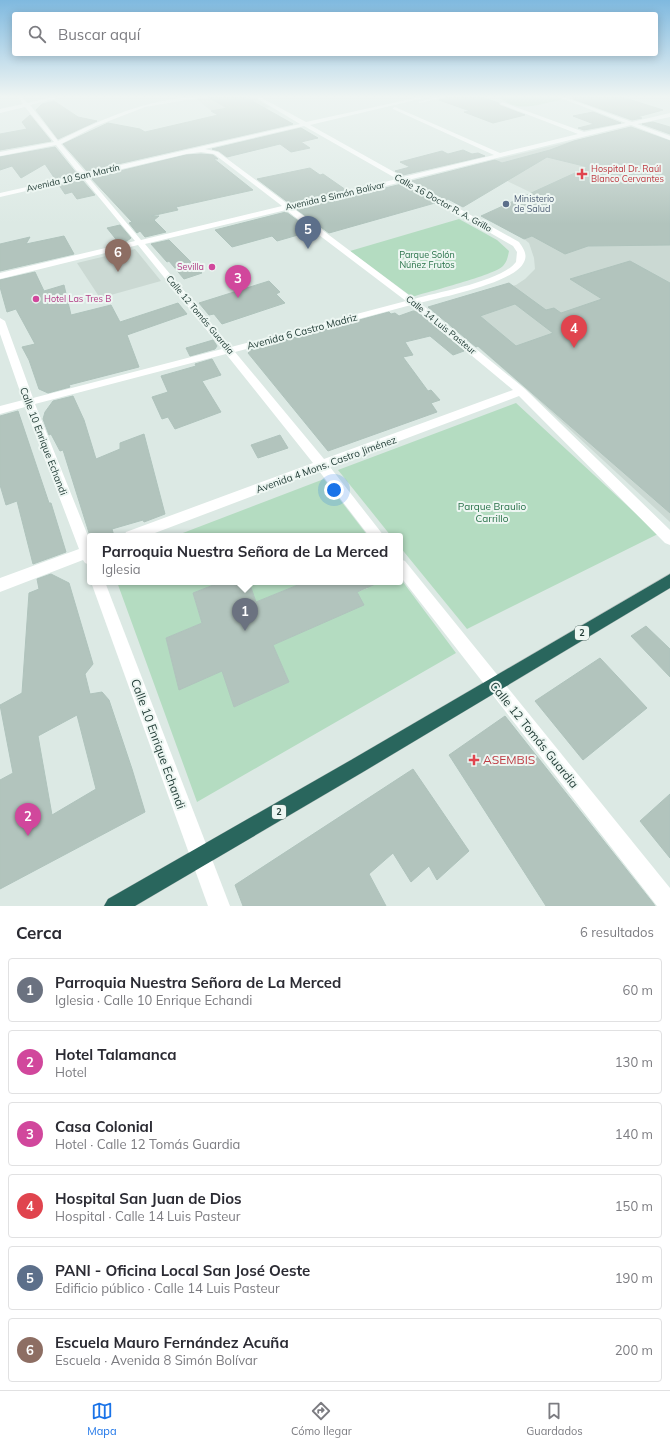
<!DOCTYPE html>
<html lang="es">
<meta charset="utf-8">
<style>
:root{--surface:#fff;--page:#f7f7f7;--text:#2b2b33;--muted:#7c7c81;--line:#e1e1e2;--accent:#1a73e8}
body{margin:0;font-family:Mulish,sans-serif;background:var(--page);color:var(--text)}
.you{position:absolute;left:334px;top:490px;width:14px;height:14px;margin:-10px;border:3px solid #fff;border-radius:50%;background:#1a73e8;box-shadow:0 0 0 6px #1a73e833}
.badge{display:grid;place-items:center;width:26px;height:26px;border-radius:50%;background:var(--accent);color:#fff;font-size:13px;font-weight:700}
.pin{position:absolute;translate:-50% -33px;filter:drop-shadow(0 1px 2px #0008)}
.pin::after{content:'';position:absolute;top:21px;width:14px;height:12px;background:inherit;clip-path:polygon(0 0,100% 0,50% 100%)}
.popup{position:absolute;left:87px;top:533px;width:316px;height:52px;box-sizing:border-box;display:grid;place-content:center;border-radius:4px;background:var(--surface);filter:drop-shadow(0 1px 3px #0005);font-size:13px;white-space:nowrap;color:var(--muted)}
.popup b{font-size:15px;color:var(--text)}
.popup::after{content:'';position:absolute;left:50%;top:100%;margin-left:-8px;border:8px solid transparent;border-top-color:var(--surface)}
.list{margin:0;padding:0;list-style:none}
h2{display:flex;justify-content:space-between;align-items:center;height:52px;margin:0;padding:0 16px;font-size:17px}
h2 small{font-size:13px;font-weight:400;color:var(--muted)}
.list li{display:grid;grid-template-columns:26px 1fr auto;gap:12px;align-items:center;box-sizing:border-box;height:64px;margin:0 8px 8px;padding:0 8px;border:1px solid var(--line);border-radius:4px}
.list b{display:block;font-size:15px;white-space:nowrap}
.list p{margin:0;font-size:13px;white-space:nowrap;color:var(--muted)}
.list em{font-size:13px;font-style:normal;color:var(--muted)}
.icon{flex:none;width:22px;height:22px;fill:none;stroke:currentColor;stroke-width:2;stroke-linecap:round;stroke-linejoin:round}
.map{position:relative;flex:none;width:670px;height:906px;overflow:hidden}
.search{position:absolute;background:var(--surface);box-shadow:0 2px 10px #0003;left:12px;right:12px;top:12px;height:44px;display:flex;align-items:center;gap:10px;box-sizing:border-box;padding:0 14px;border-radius:4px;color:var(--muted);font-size:15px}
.sheet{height:484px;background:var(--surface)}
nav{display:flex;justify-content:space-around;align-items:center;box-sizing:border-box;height:56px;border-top:1px solid var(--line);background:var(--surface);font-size:11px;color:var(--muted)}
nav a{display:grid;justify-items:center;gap:2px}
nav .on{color:var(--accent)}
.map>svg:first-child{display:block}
.built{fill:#cbd9d3}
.green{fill:#b4dcc1}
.building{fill:#b2c4bd;stroke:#afc3bc;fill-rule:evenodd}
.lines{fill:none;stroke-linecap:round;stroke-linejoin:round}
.highway-casing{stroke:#bcc4c2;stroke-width:1}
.minor{fill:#fff;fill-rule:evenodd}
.highway{fill:#29665d;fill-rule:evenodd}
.health-dot{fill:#e0444e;stroke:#edf6f2;stroke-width:1.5}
.service-dot{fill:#5c6f8a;stroke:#edf6f2;stroke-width:1.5}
.hotel-dot{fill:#d1479c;stroke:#edf6f2;stroke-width:1.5}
.labels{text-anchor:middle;stroke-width:4;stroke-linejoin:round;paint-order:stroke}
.far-health-label{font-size:9px;fill:#be3a42;stroke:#edf6f2;text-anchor:start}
.far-street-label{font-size:9px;fill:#1e3933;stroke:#edf6f2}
.far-service-label{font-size:9px;fill:#4e5e75;stroke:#edf6f2;text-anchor:start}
.far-park-label{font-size:9px;fill:#277148;stroke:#edf6f2}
.far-hotel-label{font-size:9px;fill:#b23c85;stroke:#edf6f2;text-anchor:end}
.shield{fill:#edf6f2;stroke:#5c726c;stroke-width:1}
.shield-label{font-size:9px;font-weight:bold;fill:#1e3933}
.street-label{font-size:10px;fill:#1e3933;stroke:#edf6f2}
.park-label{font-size:10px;fill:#277148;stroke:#edf6f2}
.near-street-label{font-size:12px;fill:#1e3933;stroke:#edf6f2}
.near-health-label{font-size:12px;fill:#be3a42;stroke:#edf6f2;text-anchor:start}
</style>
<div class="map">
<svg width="670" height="906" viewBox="0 0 670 906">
<rect width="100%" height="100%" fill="#dce9e4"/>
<!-- built -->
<g class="built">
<path d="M213,97h39l18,10 -31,6 -6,-4 -19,4 -18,-14z"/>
<path d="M630,127l40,15v380l-145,-134 -92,-80 83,-23 9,-6 10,-10 -1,-11 -5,-15 -5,-4 60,-21 -110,-53z"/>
<path d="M135,249l26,32 -61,17 -23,-35z"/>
</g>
<!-- green -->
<g class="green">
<path d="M499,97h57l7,2c-24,5 -44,15 -64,-2z"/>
<path d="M459,219l38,21 12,11c-1,5 -2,11 -6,15 -8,9 -76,26 -91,31l-62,-46z"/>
<path d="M516,403l142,131 -191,95 -67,-82v-11h-9l-53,-66z"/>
<path d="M324,479l44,57h-193z"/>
<path d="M400,578l56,75 -259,149 -80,-220h104l-28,11 9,30 -36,15 13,51 43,-18 12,36 55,-25 -16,-37 90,-40 -6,-13 11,-4 -3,-6h35z"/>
<path d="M249,582h56l-49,20z"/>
</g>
<!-- building -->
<g class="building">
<path d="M208,97h37l48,27 -206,47 -24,-27 45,-21 32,6 5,3 73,-17 -7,-4 16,-3z"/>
<path d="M446,97h35l18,6v2l26,10 -32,8 -29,-11 6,-1 -31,-11z"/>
<path d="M573,97h49l41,13 -26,7 5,1 -10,2 -59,-21z"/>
<path d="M54,101l24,16 19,4 -39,18 -22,-29 6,-6z"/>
<path d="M593,112l28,11 -37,7 -6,-2 16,-4 -21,-8z"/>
<path d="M30,115l21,26 -51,9v-16l27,-5 -5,-7z"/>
<path d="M653,122l17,5v7l-28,-10z"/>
<path d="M631,127l39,14v104l-82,1 -23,8 -33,-18 -8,3 -43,-23 107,-49 -41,-10 -84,50 -15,-8 -2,1 -34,-19 83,-21 7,3 48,-13 24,-9z"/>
<path d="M301,128l17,10 -17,4 9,6 -19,4 -11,-8 -53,13 -8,-6 -7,-2z"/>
<path d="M55,147l22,27 -22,5 -10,-15 -24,14 -9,-12 -12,4v-13z"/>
<path d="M463,150l9,4 6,-1 7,3 -82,19 -8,-4 15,-4 -10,-5 42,-11 6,3z"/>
<path d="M201,154l12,1 5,4h-4l39,31 -77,17 2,3 -27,6h8l-5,4 12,12 -21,5 -5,-6 -3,2 -8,-10 3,-1 -41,-44 95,-23z"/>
<path d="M310,168l10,7 3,-1 23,16 -57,13 -32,-24z"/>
<path d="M82,180l13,15 -18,4 -5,-7 -7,2 -6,-9z"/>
<path d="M402,184l33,19 -106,30 -33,-24z"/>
<path d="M286,212l26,19 -35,10 -5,-5 -40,11 -17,-17z"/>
<path d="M120,225l11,13 -4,3 -8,2 -12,-15z"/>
<path d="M64,236l10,18 -74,17v-27l30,-7 -4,7z"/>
<path d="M169,240l33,33 -18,6 -15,-18 -2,1 -16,-18z"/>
<path d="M630,261l40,22v230l-192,-167 -2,1 -48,-40 81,-24 37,27 8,-2 7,5 41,-14 -32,-20zM515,304l38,29 -37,13 -36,-30z"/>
<path d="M35,272l9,19 20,-6 7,30 40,-10 9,17 58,-19 9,11 -60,21 12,32 -70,18 1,2 -22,6 -9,-4 -10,-29 -7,-13 13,-3 -19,-35 -9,3 -7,-25v-7z"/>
<path d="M269,281l11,11 -4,2 9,9 -63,21 -8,-10 -5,1 -10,-12z"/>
<path d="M413,311h3l48,40 -11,4 -23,-19 -25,6 8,13 -10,2 25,34 3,-1 9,10 -9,3 6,9 -109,39 -80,-98 4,-4 137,-37 2,2 4,-1 4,3z"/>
<path d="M213,340l4,6 -2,3 -25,7 -4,-8z"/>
<path d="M212,359l9,16 -19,6 19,31 -46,17 -7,-12 -6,2 -10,-22 16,-5 -7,-16 35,-10 -1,-2z"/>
<path d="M73,396l11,24 12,39 24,-10v-6l24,-9 21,80 -21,8 -1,-2 -31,9 2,7h-24l-27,-86 -3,1 -9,-17 -2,1 -6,-16 2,-7 8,-11z"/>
<path d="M18,411l31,92h2l15,49 -33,12 -16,-63 -11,4 -6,-20v-69z"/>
<path d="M280,435l8,13 -30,10 -7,-13z"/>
<path d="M51,574l18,9 24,81 -8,10 5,20 12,-2 7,8 23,69 13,43 -145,77v-109l13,-7 -13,-68 22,-12 7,-100 10,-4 -2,-10zM77,715l19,74 -44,26 -14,-79z"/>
<path d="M221,582h28l7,20 49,-20h75l-23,10 7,13 -91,40 16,37 -55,25 -12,-36 -43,19 -13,-52 36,-15 -9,-30z"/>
<path d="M646,626l24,23v28l-39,-41z"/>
<path d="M600,658l47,50 -64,52 -48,-59z"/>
<path d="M505,716l148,187 2,3h-109l-97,-151z"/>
<path d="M413,769l56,82 -32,29 -8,-14 -18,16 -18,-29 -24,21 17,32h-143l-8,-21z"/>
<path d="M670,794v64l-30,-37z"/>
</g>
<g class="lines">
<defs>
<path id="highway" d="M670,574v14l-307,184 -228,134h-31l4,-7 243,-139z"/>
</defs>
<!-- highway casing -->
<use href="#highway" class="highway-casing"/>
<!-- minor -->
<g class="minor">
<path d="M18,97h4l5,6 26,-6h8l-31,8 28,36c46,-23 95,-45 146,-44l-59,10 -49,19 -35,18 25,29 214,-49 -45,-27h5l46,25 114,-25h8l-118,28 93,52 91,-22 -101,-46v-1l2,-1 105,46 78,-19 -78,-30 2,-2 82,30 42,-9 -68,-26h6l68,25 38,-9v4l-33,7 33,12v4l-39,-15 -223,55 111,62c4,6 9,12 5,20 -9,21 -82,35 -104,41l105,86 145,141v15l-5,-2 -146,-147 -189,71 54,69h-15l-50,-65 -172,65h-23l2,-4 187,-69 -87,-109 -191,50 55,137v24l-5,-2 -2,-3 -83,32v-14l79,-29 -54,-142 -25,7v-8l23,-6 -23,-66v-16l5,3 28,77 189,-49 -84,-104 -138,34v-6l135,-32 -52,-63 -83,19v-4l80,-18 -24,-30 -56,11v-4l54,-10 -29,-35 -25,6v-4l23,-5zM304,126l93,53 -108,26 -71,-53 -13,-3zM201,152l13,2 68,52 -141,34 -53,-63 98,-23zM402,182l111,64 4,6 -1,10c-14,19 -78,30 -102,37l-121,-91zM286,210l120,91 -175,46 -86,-103zM411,305l102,85 -189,69 -89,-107z"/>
<path d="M437,97h8l-25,6 -2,-1z"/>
<path d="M400,559l5,2 265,327v18h-13l-257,-330z"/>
<path d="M91,582h14l125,324h-22z"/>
</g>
<!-- highway -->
<use href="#highway" class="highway"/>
</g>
<!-- sky -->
<linearGradient id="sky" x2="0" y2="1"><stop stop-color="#7fb9df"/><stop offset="0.43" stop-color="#eff5f3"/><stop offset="1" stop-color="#eff5f3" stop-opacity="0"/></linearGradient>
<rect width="670" height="224" fill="url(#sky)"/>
<!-- markers -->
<g class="health-dot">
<path d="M580 168h4v4h4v4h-4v4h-4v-4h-4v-4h4z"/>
<path d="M472 754h4v4h4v4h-4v4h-4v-4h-4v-4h4z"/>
</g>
<circle class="service-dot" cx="506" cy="204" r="4"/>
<g class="hotel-dot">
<circle cx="212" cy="267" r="4"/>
<circle cx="36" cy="299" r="4"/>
</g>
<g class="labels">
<!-- far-health labels -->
<g class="far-health-label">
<text x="591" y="172">Hospital Dr. Raúl<tspan x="591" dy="10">Blanco Cervantes</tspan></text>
</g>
<!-- far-street labels -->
<g class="far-street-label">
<text transform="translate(73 178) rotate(-13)" y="3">Avenida 10 San Martín</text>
<text transform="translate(335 196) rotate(-13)" y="3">Avenida 8 Simón Bolívar</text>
<text transform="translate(443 203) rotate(29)" y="3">Calle 16 Doctor R. A. Grillo</text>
<text transform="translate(200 315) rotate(50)" y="3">Calle 12 Tomás Guardia</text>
<text transform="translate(441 325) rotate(39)" y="3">Calle 14 Luis Pasteur</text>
</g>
<!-- far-service labels -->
<g class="far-service-label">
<text x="514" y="202">Ministerio<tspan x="514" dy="10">de Salud</tspan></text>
</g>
<!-- far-park labels -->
<g class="far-park-label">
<text x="427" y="258">Parque Solón<tspan x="427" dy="10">Núñez Frutos</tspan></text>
</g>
<!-- far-hotel labels -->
<g class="far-hotel-label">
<text x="204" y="270">Sevilla</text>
<text x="44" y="302" text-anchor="start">Hotel Las Tres B</text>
</g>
<!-- shield labels -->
<g class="shield">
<rect x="575" y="626" width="14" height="14" rx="3"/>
<rect x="272" y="805" width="14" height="14" rx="3"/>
</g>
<g class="shield-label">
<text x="582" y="636">2</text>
<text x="279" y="815">2</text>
</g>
<!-- street labels -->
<g class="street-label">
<text transform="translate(302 331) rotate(-15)" y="4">Avenida 6 Castro Madriz</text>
<text transform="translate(44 441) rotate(69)" y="4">Calle 10 Enrique Echandi</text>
<text transform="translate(326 464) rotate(-20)" y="4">Avenida 4 Mons. Castro Jiménez</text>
</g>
<!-- park labels -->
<g class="park-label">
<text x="492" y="510">Parque Braulio<tspan x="492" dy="12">Carrillo</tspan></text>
</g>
<!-- near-street labels -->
<g class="near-street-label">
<text transform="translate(534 735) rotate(51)" y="4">Calle 12 Tomás Guardia</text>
<text transform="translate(158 744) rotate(70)" y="4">Calle 10 Enrique Echandi</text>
</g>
<!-- near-health labels -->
<g class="near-health-label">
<text x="483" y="764">ASEMBIS</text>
</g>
</g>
</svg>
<div class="you"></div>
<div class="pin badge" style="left:245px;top:631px;background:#6b7280">1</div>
<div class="popup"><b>Parroquia Nuestra Señora de La Merced</b>Iglesia</div>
<div class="pin badge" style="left:28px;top:836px;background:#d1479c">2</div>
<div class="pin badge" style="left:238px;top:298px;background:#d1479c">3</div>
<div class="pin badge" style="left:574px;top:348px;background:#e0444e">4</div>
<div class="pin badge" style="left:308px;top:249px;background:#5c6f8a">5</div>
<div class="pin badge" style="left:118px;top:272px;background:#8d6e63">6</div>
<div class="search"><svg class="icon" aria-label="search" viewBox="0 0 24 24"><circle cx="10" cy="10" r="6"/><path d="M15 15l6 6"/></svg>Buscar aquí</div>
</div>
<section class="sheet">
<h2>Cerca<small>6 resultados</small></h2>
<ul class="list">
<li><span class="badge" style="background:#6b7280">1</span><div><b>Parroquia Nuestra Señora de La Merced</b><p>Iglesia · Calle 10 Enrique Echandi</p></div><em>60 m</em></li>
<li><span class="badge" style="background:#d1479c">2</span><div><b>Hotel Talamanca</b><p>Hotel</p></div><em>130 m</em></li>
<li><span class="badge" style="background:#d1479c">3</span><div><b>Casa Colonial</b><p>Hotel · Calle 12 Tomás Guardia</p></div><em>140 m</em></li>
<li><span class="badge" style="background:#e0444e">4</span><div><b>Hospital San Juan de Dios</b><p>Hospital · Calle 14 Luis Pasteur</p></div><em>150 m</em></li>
<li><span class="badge" style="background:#5c6f8a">5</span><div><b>PANI - Oficina Local San José Oeste</b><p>Edificio público · Calle 14 Luis Pasteur</p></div><em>190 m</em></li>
<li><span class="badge" style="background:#8d6e63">6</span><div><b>Escuela Mauro Fernández Acuña</b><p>Escuela · Avenida 8 Simón Bolívar</p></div><em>200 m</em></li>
</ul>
</section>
<nav>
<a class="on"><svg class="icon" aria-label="map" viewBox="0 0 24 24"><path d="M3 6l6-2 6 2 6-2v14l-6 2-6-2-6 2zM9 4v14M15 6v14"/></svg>Mapa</a>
<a><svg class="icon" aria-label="directions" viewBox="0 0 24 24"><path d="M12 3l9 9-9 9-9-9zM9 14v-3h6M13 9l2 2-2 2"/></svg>Cómo llegar</a>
<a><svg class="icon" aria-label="saved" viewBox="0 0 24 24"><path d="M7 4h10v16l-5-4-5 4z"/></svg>Guardados</a>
</nav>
